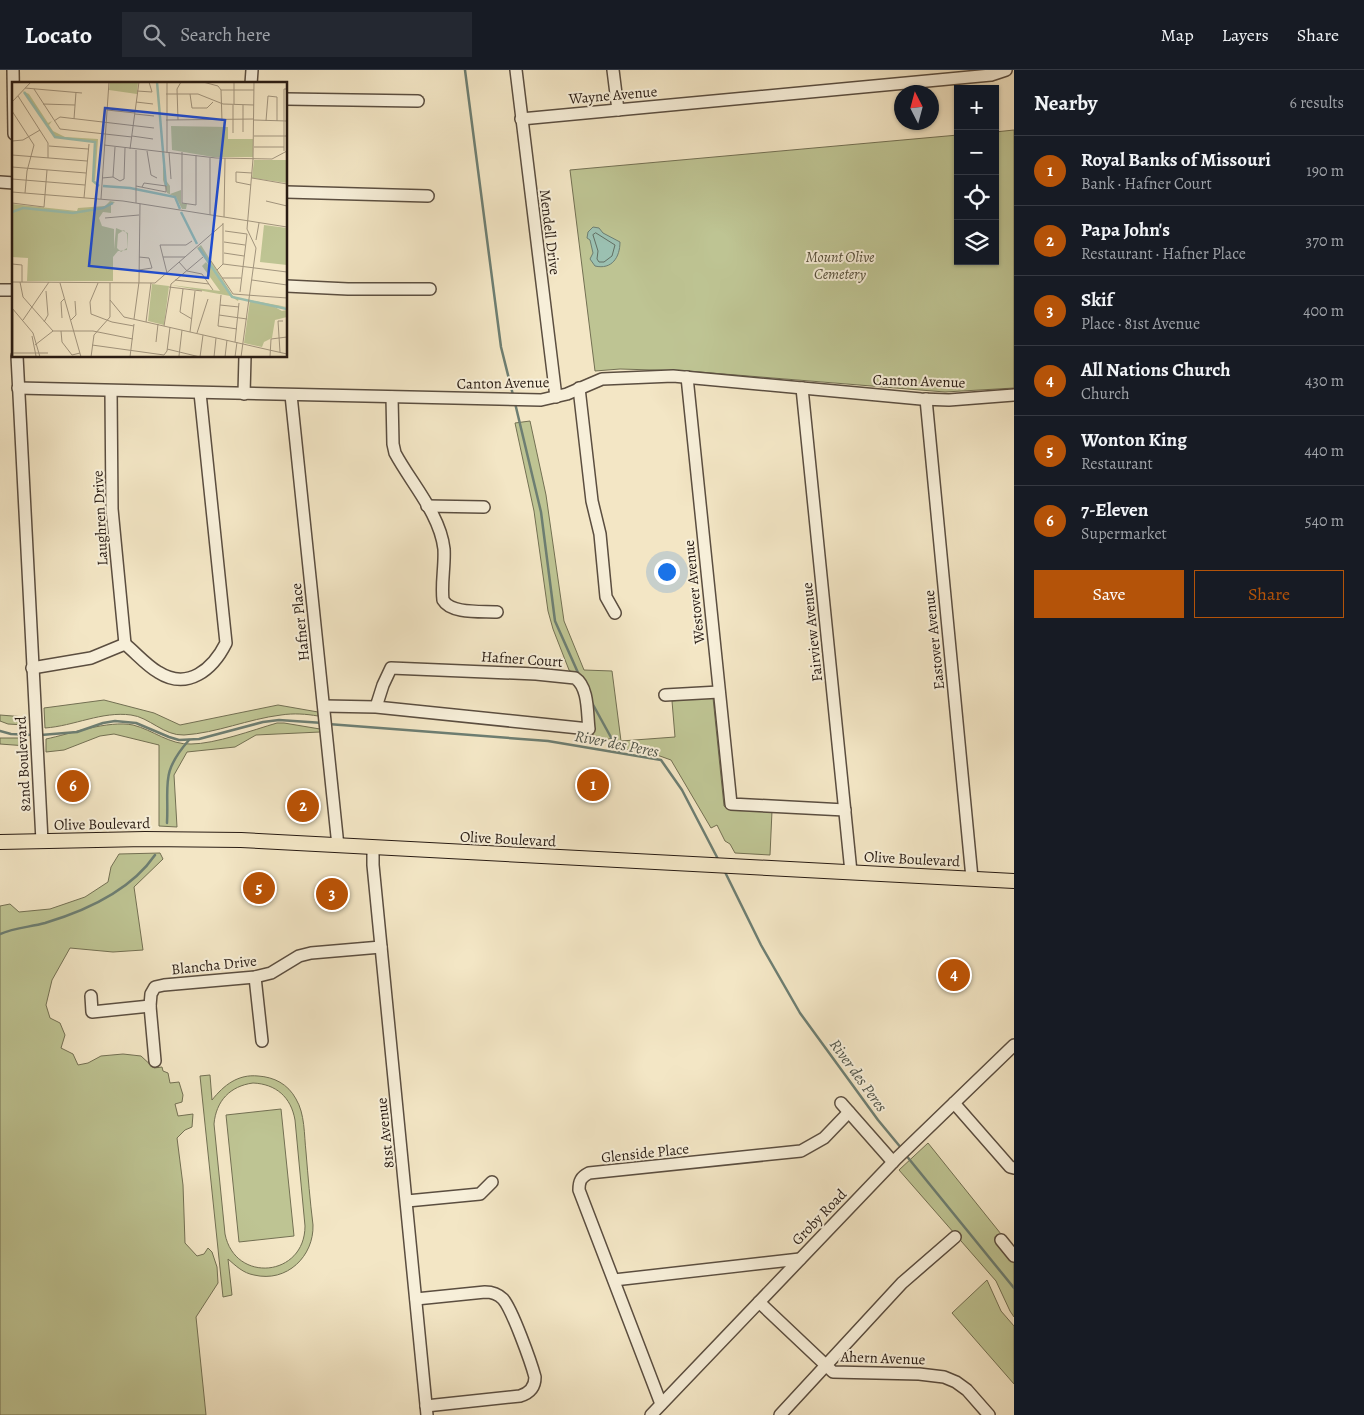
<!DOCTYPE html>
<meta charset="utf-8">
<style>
:root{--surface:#171b24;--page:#242831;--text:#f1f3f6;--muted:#9ea1a6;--line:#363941;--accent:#b45309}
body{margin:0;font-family:Alegreya,serif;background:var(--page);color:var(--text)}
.controls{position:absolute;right:15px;top:15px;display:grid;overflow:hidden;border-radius:0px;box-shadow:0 1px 4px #0004}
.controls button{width:45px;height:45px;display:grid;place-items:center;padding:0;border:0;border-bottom:1px solid var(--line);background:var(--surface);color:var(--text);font:25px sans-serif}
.compass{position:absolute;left:894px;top:15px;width:45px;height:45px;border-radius:50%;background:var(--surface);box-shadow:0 1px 4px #0004;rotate:354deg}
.you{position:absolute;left:666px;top:501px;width:18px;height:18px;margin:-12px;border:4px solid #fff;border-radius:50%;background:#1a73e8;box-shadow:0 0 0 8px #1a73e833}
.badge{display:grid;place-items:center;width:32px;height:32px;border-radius:50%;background:var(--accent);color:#fff;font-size:16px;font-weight:700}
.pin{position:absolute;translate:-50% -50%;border:2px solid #fff;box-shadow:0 1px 5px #0006}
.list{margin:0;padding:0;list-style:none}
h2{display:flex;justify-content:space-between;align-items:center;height:65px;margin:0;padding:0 20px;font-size:21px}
h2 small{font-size:16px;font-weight:400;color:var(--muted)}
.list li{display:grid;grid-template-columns:32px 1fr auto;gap:15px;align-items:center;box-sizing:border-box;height:70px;padding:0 20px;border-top:1px solid var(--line)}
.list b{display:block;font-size:19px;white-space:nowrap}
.list p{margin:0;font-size:16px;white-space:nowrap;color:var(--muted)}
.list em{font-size:16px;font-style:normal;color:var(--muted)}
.actions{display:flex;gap:10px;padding:15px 20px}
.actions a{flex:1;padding:11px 0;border:1px solid var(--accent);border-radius:0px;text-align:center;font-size:18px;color:var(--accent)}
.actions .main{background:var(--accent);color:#fff}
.icon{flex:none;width:28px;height:28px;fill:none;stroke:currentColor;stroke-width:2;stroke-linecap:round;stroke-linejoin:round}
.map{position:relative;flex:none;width:1014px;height:1345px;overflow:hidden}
header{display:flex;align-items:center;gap:30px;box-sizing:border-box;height:70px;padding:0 25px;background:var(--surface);border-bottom:1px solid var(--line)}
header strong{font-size:24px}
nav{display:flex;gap:28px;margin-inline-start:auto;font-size:18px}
.search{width:350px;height:45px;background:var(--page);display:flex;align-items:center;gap:12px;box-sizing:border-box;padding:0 18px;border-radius:0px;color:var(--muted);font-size:19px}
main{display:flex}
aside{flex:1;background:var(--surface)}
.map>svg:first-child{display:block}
.green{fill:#bec493;stroke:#737053;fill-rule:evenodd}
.water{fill:#9bc0b1;stroke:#6d7e72}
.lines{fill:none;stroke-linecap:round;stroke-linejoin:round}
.shore{stroke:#626e62;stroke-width:1}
.stream{stroke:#6d7e72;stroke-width:2.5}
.minor-casing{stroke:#5b4e40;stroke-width:14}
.major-casing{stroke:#281b13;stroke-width:16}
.minor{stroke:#f7efd9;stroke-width:11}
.major{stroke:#f3e6c5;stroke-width:14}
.labels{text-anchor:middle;stroke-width:4;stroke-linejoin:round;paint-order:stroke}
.street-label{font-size:15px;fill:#281b13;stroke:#f7efd9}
.park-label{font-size:15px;font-style:italic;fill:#554e39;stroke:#f7efd9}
.water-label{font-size:16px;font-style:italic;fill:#50554a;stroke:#f7efd9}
.inset-river{fill:none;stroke:#9bc0b1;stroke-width:2.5}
.inset-road{fill:none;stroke:#a2957e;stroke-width:1}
.view{fill:#1d4ed8;fill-opacity:0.15;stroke:#1d4ed8;stroke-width:2.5}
.inset-edge{fill:none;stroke:#281b13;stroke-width:2.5}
</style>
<header>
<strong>Locato</strong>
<div class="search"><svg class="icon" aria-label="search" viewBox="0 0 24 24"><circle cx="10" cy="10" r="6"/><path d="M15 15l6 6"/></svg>Search here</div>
<nav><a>Map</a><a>Layers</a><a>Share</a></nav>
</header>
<main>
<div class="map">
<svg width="1014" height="1345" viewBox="0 0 1014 1345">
<rect width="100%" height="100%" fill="#f3e6c5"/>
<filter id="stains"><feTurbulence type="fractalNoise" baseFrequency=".004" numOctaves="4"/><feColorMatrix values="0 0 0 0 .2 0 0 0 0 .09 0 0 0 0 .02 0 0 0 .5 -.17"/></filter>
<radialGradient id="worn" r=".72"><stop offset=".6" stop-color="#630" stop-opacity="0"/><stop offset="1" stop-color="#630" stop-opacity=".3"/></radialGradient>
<!-- green -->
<g class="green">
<path d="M1014,60v258l-69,4 -258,-21 -67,-2 -25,2 -25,-201 388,-35v126h37v-129z"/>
<path d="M530,351l16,74 18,126 20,49 28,1 9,70 54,-4 -3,-36 37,-4 4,1 11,108 6,3 42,2 -2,44 -35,-2 -5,-9 -5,-3 -8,-16 -6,3 -40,-68 -14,-5 -33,-6 -9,-12c-10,4 -15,3 -23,-3l-1,-27 -13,-30 -9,-7 -16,-41 -5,-18 -14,-100 -19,-88z"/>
<path d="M104,630l50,13 26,12 98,-20 40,7v4c-12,-2 -24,-3 -37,-1 -33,4 -64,18 -97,20 -20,1 -35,-18 -53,-20 -29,-4 -57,11 -86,13l-1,-20z"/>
<path d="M0,645l25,2v8l-17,-1 -8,-3z"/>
<path d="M277,653h7l36,6v3l-64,3 -21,12 -48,5 -13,23 3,52 -18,-1v-81l-45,-11 -14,2 -36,14 -18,2v-13c24,-5 62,-19 87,-14 20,5 37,20 58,19 24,0 62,-14 86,-21z"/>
<path d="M0,668h26l1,8 -27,-2z"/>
<path d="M160,783l3,6 -29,28 9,63 -30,2 -43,-4 -18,32 -6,25 4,13 10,5 5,12 -4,13 12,6 5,11 10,-2 13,-7 22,-2 18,2 13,12 8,-1 1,4 5,2 2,10 9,-1 4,13 -1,7 -7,2 3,12 15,-2 -1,13 -7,3 -8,8 6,47 2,58 12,13 7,-2 4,-6 4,4 5,15 1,16 -22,34 10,98h-206v-509l10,-2 9,8 31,-3 35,-12 23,-15 3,-15 8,-13z"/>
<path d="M210,1005l2,25c12,-15 26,-26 46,-24 16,1 30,8 38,23 9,15 8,35 10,53 2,24 4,49 7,73 1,31 -26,58 -59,50 -11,-2 -18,-9 -26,-16l4,36 -9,2 -23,-221zM253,1013c23,1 38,14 42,37l10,106c0,51 -70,58 -80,8l-11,-110c2,-23 16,-38 39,-41z"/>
<path d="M281,1039l13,127 -55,6 -13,-127z"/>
<path d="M928,1073l73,91 -4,7 17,21v55l-4,-6 -14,-30 -97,-111z"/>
<path d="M987,1210l14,31 13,15v58l-62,-71z"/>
</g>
<!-- water -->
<path class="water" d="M593,157l6,1 4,5 17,9c0,15 -8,28 -25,24l-5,-7 3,-6 -3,-13 -3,-2 1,-6z"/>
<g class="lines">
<!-- shore -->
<path class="shore" d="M596,163l19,12 -3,11 -8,6h-5l-2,-3 1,-8 -5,-16z"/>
<!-- stream -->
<g class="stream">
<path d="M465,0l36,277 12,48"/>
<path d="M515,333l26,109 14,109 24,54"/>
<path d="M591,631l28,51"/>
<path d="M328,654l220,17 113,19 21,30 37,71"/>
<path d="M0,661l11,3 22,1"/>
<path d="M41,665l36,-3 26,-9 12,-2 21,2 33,14 10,3 20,-1 64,-17 16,-2 44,3"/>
<path d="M167,753c2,-39 -7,-50 22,-83"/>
<path d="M724,800l37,75 39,68 78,107 24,29"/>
<path d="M0,864c14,-6 30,-7 45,-11 40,-12 86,-33 110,-68"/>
<path d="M905,1084l109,134"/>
</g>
<defs>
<g id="minor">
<path d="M13,0l1,64"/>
<path d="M516,0l40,327"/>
<path d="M613,0l5,40"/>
<path d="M251,14l1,-14"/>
<path d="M286,29l132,2"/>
<path d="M521,49l470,-44 15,-5"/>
<path d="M0,112l14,1"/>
<path d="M286,122l142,4"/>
<path d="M286,216l62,3h82"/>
<path d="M0,220h14"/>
<path d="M17,286l25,485"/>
<path d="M687,307l44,427 114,6"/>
<path d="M18,318l523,12 26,-6 35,-15 71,-3 248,23 28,1 65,-5"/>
<path d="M579,318l13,113 8,33 6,63 9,16"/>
<path d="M802,318l49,484"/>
<path d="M111,321l1,118 13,135"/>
<path d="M244,324l1,-38"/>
<path d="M291,325l47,451"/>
<path d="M392,327l1,47 2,9c16,30 45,61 49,96 1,17 -3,34 -1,51 8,14 38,11 54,12"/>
<path d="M926,329l46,479"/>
<path d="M427,436l57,1"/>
<path d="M32,598l59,-10 34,-14c11,9 21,21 33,28 30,19 55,-3 68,-29l-26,-250"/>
<path d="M665,625l54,-3"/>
<path d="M324,636l52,1 213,22c-2,-15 0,-42 -14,-51l-39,-4 -145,-6 -8,17 -7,22"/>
<path d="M373,778v17l54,550"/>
<path d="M255,907l7,64"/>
<path d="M91,926l1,16 58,-6"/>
<path d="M155,991l-5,-55 1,-12 4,-7 9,-2 91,-8 16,-4 28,-17 12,-3 70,-6"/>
<path d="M841,1033l52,59"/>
<path d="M954,1033l56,64 4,1"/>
<path d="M407,1131l73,-7 12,-12"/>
<path d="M1001,1170l13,16"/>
<path d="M614,1210l186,-21"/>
<path d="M416,1229l69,-7c7,0 13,2 18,7 9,10 28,63 32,78 0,10 -5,16 -15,19l-94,10"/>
<path d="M759,1232l74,70 86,2 25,3 12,5 11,8 22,25"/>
<path d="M661,1334l-82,-214c0,-9 2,-13 10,-17l212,-22 23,-13 25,-26"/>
<path d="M651,1345l246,-257 117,-113"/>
<path d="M780,1345l122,-132 53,-46"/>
</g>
<path id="major" d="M0,772l145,-3 96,1 773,41"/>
</defs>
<!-- minor casing -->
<use href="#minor" class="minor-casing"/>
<!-- major casing -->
<use href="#major" class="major-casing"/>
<!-- minor -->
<use href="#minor" class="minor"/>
<!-- major -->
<use href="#major" class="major"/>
</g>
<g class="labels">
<!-- street labels -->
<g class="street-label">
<text transform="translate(613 25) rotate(-5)" y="5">Wayne Avenue</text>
<text transform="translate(550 162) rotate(83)" y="5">Mendell Drive</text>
<text transform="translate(919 311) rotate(2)" y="5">Canton Avenue</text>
<text transform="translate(503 313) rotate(-1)" y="5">Canton Avenue</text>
<text transform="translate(100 448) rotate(-93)" y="5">Laughren Drive</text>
<text transform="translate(694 522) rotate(-96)" y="5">Westover Avenue</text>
<text transform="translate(300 552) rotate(-96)" y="5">Hafner Place</text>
<text transform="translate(812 562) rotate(-96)" y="5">Fairview Avenue</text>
<text transform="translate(934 570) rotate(-96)" y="5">Eastover Avenue</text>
<text transform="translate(522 589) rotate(4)" y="5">Hafner Court</text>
<text transform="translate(23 694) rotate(-93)" y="5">82nd Boulevard</text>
<text transform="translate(102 754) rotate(-1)" y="5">Olive Boulevard</text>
<text transform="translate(508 769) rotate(3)" y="5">Olive Boulevard</text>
<text transform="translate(912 789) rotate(3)" y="5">Olive Boulevard</text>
<text transform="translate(214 895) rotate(-6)" y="5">Blancha Drive</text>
<text transform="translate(385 1063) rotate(-96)" y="5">81st Avenue</text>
<text transform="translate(645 1083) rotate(-6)" y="5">Glenside Place</text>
<text transform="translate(819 1147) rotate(-46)" y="5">Groby Road</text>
<text transform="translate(883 1288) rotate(2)" y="5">Ahern Avenue</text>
</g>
<!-- park labels -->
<g class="park-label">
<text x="840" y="192">Mount Olive<tspan x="840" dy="17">Cemetery</tspan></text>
</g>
<!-- water labels -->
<g class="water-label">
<text transform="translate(617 673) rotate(11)" y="6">River des Peres</text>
<text transform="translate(859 1005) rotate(54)" y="6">River des Peres</text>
</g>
</g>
<!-- overview -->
<g transform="translate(12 12)">
<rect width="275" height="275" fill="#f3e6c5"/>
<path d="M98,0h28l-1,12 -28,-4zM11,9l6,3 19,29 4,-2 -3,4 4,6 12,6 33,2 -3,42 5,4 -6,-5 1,-38 -39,-5zM159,44l57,1v12h25v18h-40l-41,-7zM151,73l2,24 5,7v8l11,-4v13l6,1 -1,5h-4l-6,-12 -9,-4 -4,-13zM242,78h33v23l-35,-5zM98,119l5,1 -4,3v8l-8,-1 -4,6 3,8 12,3v20l2,-21 12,5 -1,17 -9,1 -5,6v24h-86l1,-23 -16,-1v-53l65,7 1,-3 27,-2zM112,148l3,4v14l-6,4 -4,-4 1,-14zM252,143l23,3v37l-27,-3zM189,163l32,51 6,2 -1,3 -8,-5 -59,-11 49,6 -18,-25 4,-4 3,4 -2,-4 -10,-14zM140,202l17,2 -5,39 -16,-4zM238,218l37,7 -14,-1 9,5 5,-1v7l-12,3 -3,18 -8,4 -2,5 -18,-4z" fill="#bec493" fill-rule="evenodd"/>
<path class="inset-river" d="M145,0l9,104M12,10l31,45 40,5 -2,39 6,5M91,104l27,2 45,9 5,12M0,130l11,-4 50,5 30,-5 10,-5M169,130l16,32M187,166l33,49 55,12"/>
<path class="inset-road" d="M191,0l15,4 3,4h33M13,6l57,5M22,7l26,40 72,8M209,8l1,31M125,9l15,1 -3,-10M154,12h32l25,10 31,1M178,12l2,14h15l6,-6M6,14l30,47v15M0,20l19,-20M124,20l17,2M31,22l32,1M222,22v-22M221,23v28M231,23v27M95,28l28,3M0,29l22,34 -7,26 -2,22M123,32l19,2M62,37l2,-27M154,38l88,-1M166,38l-1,-31 4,-7M242,38l33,1M42,39l6,-4 94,11M254,39l2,-25 9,1v24M120,54l21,3M242,54h33M0,59l11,-1 17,-10M92,63l112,13 56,1 15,-8M37,64l39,3M242,65h30M118,67l9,-67M135,69l4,24 6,3M272,69v-62h3M157,70l2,27M170,70v51l14,2M155,71v-71M0,73l75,6M0,85l74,6M101,95l2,-30M90,96l11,-1 7,4 4,-2 1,-31M240,96l35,6M0,97l73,6M239,103l-15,-3v-10l16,1M124,104l30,6v-6l-22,-3 -2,4M0,110l111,9 164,26M72,116l5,-54M89,117l8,-117M254,119l21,5M0,121l32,4 3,-37M124,121v-53M184,123v-50M198,133v-57M212,135l1,-59M93,136l34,-3M213,149l22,3 -7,58M244,158l3,-17M212,160l21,3M212,171l20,3M151,175h22M197,176l24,36 54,4M167,180l8,9 15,3 11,16M0,182l10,1v17M211,182l64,8M127,188l13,-2 -3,-10 -10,-1M205,188l6,-6v-41M155,191l-7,-28h26l6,-4M210,196h19M163,198l34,4M240,198l35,5M0,200l143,1 68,-59M8,200l3,15 30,34M48,201l21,74M86,201l-8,19 1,12 21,8 22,4M157,205l33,4M171,207l-3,23 12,7M209,213l-3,31 19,3M98,218l14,17 163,37M208,223l19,2M0,226l21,25 7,24M207,233l28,4M50,236l-1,-16 3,-3M122,237l5,-37 1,-78M11,238l26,-38M59,238l5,-5 -1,-14M32,240l4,-7 -2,-24M134,240l5,-39M152,244l7,-42 32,-27M49,249l1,11 10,13 8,-2M178,250l5,-41M185,251l11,-34M20,254l4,20M144,260l2,-18M223,260l4,-39M23,263l18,-14h40l40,8M80,263l72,10 3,-4M155,267l33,8 3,-22M155,269l3,-24M268,270l-2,-31h5M1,271h35M167,274l3,-26M1,275v-48M79,275l3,-22 16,-18v-34M118,275l4,-33M202,275l2,-19M213,275l2,-17M223,275l2,-15M229,275l15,-109 -9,-19 6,-70 1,-77M258,275l1,-18 16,-2"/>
<path class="view" d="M93,26l120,12 -17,158 -119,-12z"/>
<rect width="275" height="275" class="inset-edge"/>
</g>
<rect width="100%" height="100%" filter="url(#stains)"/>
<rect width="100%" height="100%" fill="url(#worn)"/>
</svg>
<div class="controls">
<button>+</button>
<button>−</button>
<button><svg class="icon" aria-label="locate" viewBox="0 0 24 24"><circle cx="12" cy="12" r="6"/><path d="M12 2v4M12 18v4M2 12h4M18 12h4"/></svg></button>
<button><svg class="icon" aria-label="layers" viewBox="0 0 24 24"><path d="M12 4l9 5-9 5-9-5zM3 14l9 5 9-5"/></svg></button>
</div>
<svg class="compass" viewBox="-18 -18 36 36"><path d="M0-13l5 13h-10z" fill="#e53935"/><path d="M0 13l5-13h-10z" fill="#9ea1a6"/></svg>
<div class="you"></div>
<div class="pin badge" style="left:593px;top:715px">1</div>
<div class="pin badge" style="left:303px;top:736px">2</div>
<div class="pin badge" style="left:332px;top:824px">3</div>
<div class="pin badge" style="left:954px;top:905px">4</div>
<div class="pin badge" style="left:259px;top:818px">5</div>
<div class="pin badge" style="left:73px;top:716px">6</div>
</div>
<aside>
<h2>Nearby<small>6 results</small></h2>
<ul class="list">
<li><span class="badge">1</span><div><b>Royal Banks of Missouri</b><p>Bank · Hafner Court</p></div><em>190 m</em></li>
<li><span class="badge">2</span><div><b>Papa John's</b><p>Restaurant · Hafner Place</p></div><em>370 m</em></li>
<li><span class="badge">3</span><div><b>Skif</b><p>Place · 81st Avenue</p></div><em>400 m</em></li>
<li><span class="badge">4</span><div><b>All Nations Church</b><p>Church</p></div><em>430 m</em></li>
<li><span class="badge">5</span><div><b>Wonton King</b><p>Restaurant</p></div><em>440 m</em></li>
<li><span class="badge">6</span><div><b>7-Eleven</b><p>Supermarket</p></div><em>540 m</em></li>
</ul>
<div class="actions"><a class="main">Save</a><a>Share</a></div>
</aside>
</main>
